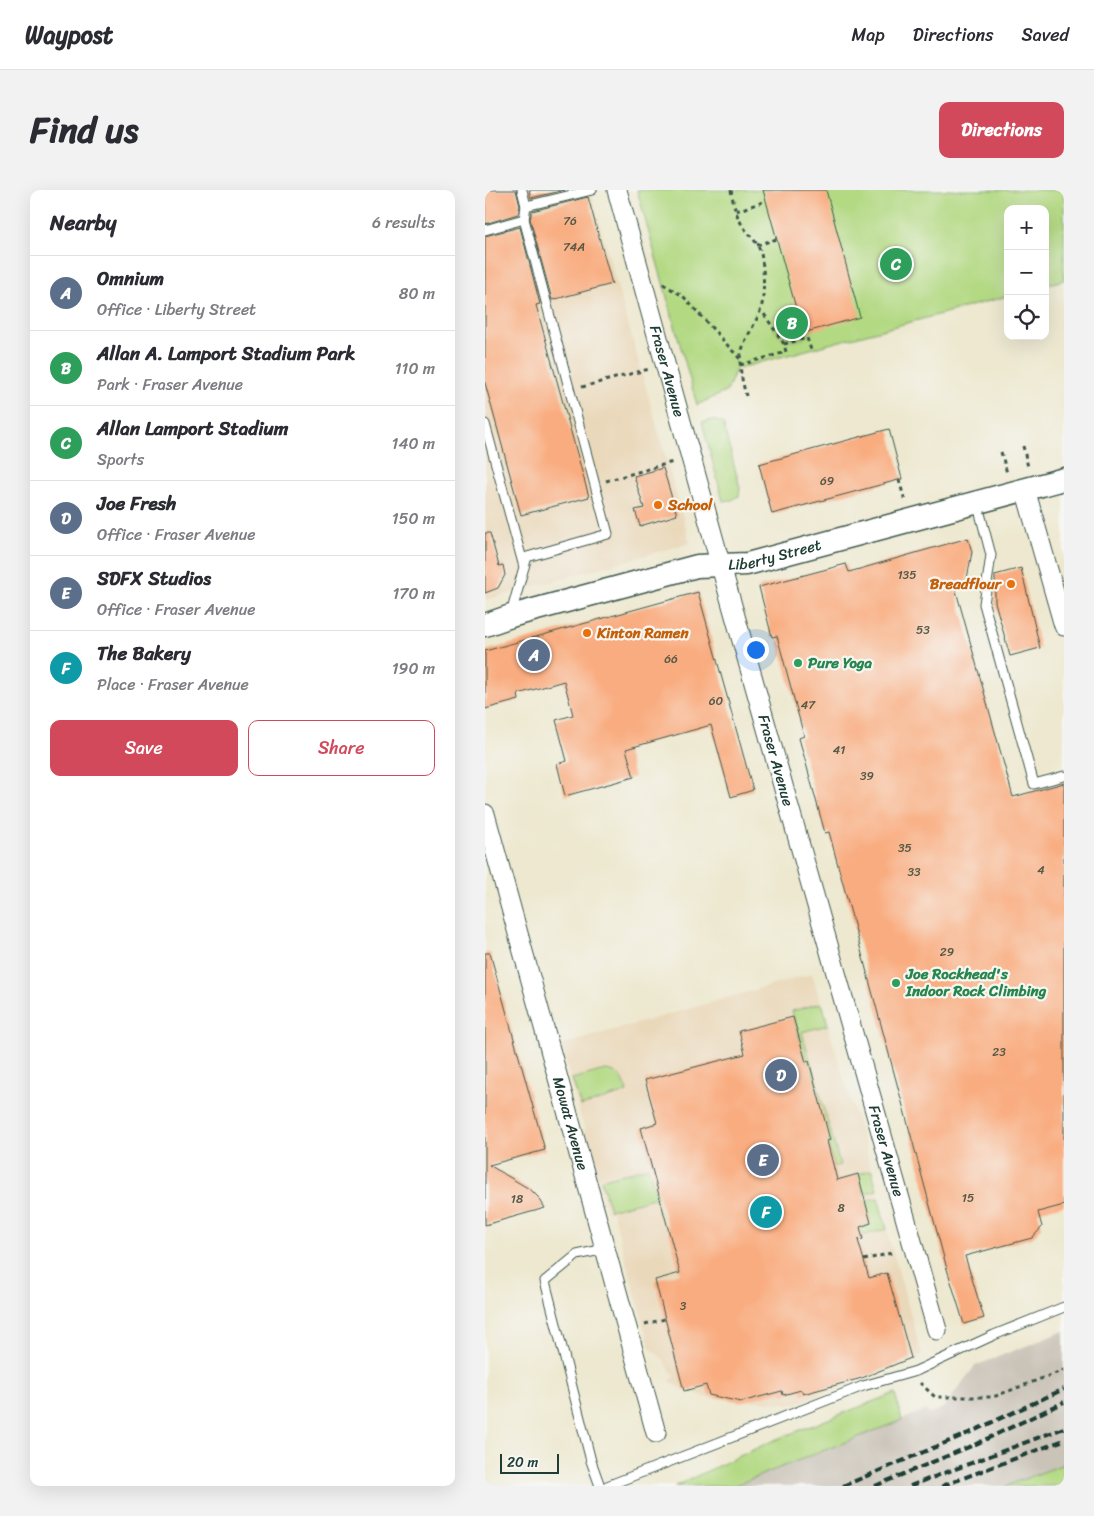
<!DOCTYPE html>
<meta charset="utf-8">
<style>
:root{--surface:#fff;--page:#f2f2f3;--text:#2b2b33;--muted:#7c7c81;--line:#e1e1e2;--accent:#d1495b}
body{margin:0;font-family:Sriracha,sans-serif;background:var(--page);color:var(--text)}
.controls{position:absolute;right:15px;top:15px;display:grid;overflow:hidden;border-radius:10px;box-shadow:0 5px 20px #0002}
.controls button{width:45px;height:45px;display:grid;place-items:center;padding:0;border:0;border-bottom:1px solid var(--line);background:var(--surface);color:var(--text);font:25px sans-serif}
.scale{position:absolute;left:15px;bottom:12px;width:59px;box-sizing:border-box;padding-left:5px;border:2px solid #1f3d34;border-top:0;font-size:14px;line-height:18px;white-space:nowrap;color:#1f3d34;-webkit-text-stroke:4px #f6f6f2;paint-order:stroke}
.you{position:absolute;left:270px;top:459px;width:18px;height:18px;margin:-12px;border:4px solid #fff;border-radius:50%;background:#1a73e8;box-shadow:0 0 0 8px #1a73e833}
.badge{display:grid;place-items:center;width:32px;height:32px;border-radius:50%;background:var(--accent);color:#fff;font-size:16px;font-weight:700}
.pin{position:absolute;translate:-50% -50%;border:2px solid #fff;box-shadow:0 1px 5px #0006}
.list{margin:0;padding:0;list-style:none}
h2{display:flex;justify-content:space-between;align-items:center;height:65px;margin:0;padding:0 20px;font-size:21px}
h2 small{font-size:16px;font-weight:400;color:var(--muted)}
.list li{display:grid;grid-template-columns:32px 1fr auto;gap:15px;align-items:center;box-sizing:border-box;height:75px;padding:0 20px;border-top:1px solid var(--line)}
.list b{display:block;font-size:19px;white-space:nowrap}
.list p{margin:0;font-size:16px;white-space:nowrap;color:var(--muted)}
.list em{font-size:16px;font-style:normal;color:var(--muted)}
.actions{display:flex;gap:10px;padding:15px 20px}
.actions a{flex:1;padding:11px 0;border:1px solid var(--accent);border-radius:10px;text-align:center;font-size:18px;color:var(--accent)}
.actions .main{background:var(--accent);color:#fff}
.icon{flex:none;width:28px;height:28px;fill:none;stroke:currentColor;stroke-width:2;stroke-linecap:round;stroke-linejoin:round}
.map{position:relative;flex:none;width:579px;height:1296px;overflow:hidden;border-radius:10px}
header{display:flex;align-items:center;gap:30px;box-sizing:border-box;height:70px;padding:0 25px;background:var(--surface);border-bottom:1px solid var(--line)}
header strong{font-size:24px}
nav{display:flex;gap:28px;margin-inline-start:auto;font-size:18px}
.intro{display:flex;align-items:center;justify-content:space-between;box-sizing:border-box;height:120px;padding:0 30px}
h1{margin:0;font-size:35px}
.button{padding:12px 22px;border-radius:10px;background:var(--accent);color:#fff;font-size:18px;font-weight:700}
main{display:flex;gap:30px;padding:0 30px}
aside{flex:1;background:var(--surface);border-radius:10px;box-shadow:0 5px 20px #0002}
.map>svg:first-child{display:block}
.built{fill:#ead8ba}
.industrial{fill:#cac3b8}
.green{fill:#b3d983;stroke:#698b5c}
.building{fill:#f9ac7f}
.lines{fill:none;stroke-linecap:round;stroke-linejoin:round}
.service-casing{stroke:#3e574b;stroke-width:11}
.minor-casing{stroke:#3e574b;stroke-width:21}
.tertiary-casing{stroke:#3e574b;stroke-width:25}
.path{stroke:#3e574b;stroke-width:3;stroke-dasharray:4 4;stroke-linecap:butt}
.service{stroke:#fff;stroke-width:9}
.minor{stroke:#fff;stroke-width:19}
.tertiary{stroke:#fff;stroke-width:22}
.rail{stroke:#1f3d34;stroke-width:4;stroke-dasharray:8 4;stroke-linecap:butt}
.food-dot{fill:#e8710a;stroke:#f6f6f2;stroke-width:2}
.leisure-dot{fill:#2e9e5b;stroke:#f6f6f2;stroke-width:2}
.labels{text-anchor:middle;stroke-width:4.5;stroke-linejoin:round;paint-order:stroke}
.number-label{font-size:12px;fill:#565947}
.street-label{font-size:15px;fill:#1f3d34;stroke:#f6f6f2}
.food-label{font-size:15px;font-weight:bold;fill:#c56008;stroke:#f6f6f2;text-anchor:start}
.leisure-label{font-size:15px;font-weight:bold;fill:#27864d;stroke:#f6f6f2;text-anchor:start}
</style>
<header>
<strong>Waypost</strong>
<nav><a>Map</a><a>Directions</a><a>Saved</a></nav>
</header>
<div class="intro"><h1>Find us</h1><a class="button">Directions</a></div>
<main>
<aside>
<h2>Nearby<small>6 results</small></h2>
<ul class="list">
<li><span class="badge" style="background:#5c6f8a">A</span><div><b>Omnium</b><p>Office · Liberty Street</p></div><em>80 m</em></li>
<li><span class="badge" style="background:#2e9e5b">B</span><div><b>Allan A. Lamport Stadium Park</b><p>Park · Fraser Avenue</p></div><em>110 m</em></li>
<li><span class="badge" style="background:#2e9e5b">C</span><div><b>Allan Lamport Stadium</b><p>Sports</p></div><em>140 m</em></li>
<li><span class="badge" style="background:#5c6f8a">D</span><div><b>Joe Fresh</b><p>Office · Fraser Avenue</p></div><em>150 m</em></li>
<li><span class="badge" style="background:#5c6f8a">E</span><div><b>SDFX Studios</b><p>Office · Fraser Avenue</p></div><em>170 m</em></li>
<li><span class="badge" style="background:#0f9aa8">F</span><div><b>The Bakery</b><p>Place · Fraser Avenue</p></div><em>190 m</em></li>
</ul>
<div class="actions"><a class="main">Save</a><a>Share</a></div>
</aside>
<div class="map">
<svg width="579" height="1296" viewBox="0 0 579 1296">
<rect width="100%" height="100%" fill="#f6f6f2"/>
<filter id="ink" filterUnits="userSpaceOnUse"><feTurbulence type="fractalNoise" baseFrequency=".02" numOctaves="2"/><feDisplacementMap in="SourceGraphic" scale="10" xChannelSelector="R" yChannelSelector="G"/><feConvolveMatrix kernelMatrix="1 2 1 2 8 2 1 2 1" color-interpolation-filters="sRGB"/></filter>
<filter id="wash" filterUnits="userSpaceOnUse"><feTurbulence type="fractalNoise" baseFrequency=".0096" numOctaves="4" result="noise"/><feDisplacementMap in="SourceGraphic" scale="20" xChannelSelector="R" yChannelSelector="G"/><feGaussianBlur stdDeviation="1.12" result="paint"/><feColorMatrix in="noise" values="0 0 0 0 0 0 0 0 0 0 0 0 0 0 0 0 0 1.4 0 .05"/><feComposite in="paint" operator="in"/></filter>
<g filter="url(#wash)">
<rect width="100%" height="100%" fill="#ede8cf"/>
<!-- built -->
<g class="built">
<path d="M0,0h105l100,353 -205,57z"/>
<path d="M327,784l60,196 17,68 33,117 -11,3 1,3 -117,43 -86,-6 -19,-7h-6l-14,-10 4,-5 -11,-17 -13,-12 -38,-137 -5,2 -46,-167z"/>
</g>
<!-- industrial -->
<path class="industrial" d="M579,1141v133l-58,22h-273l193,-76 3,4 14,-6 32,-42z"/>
<!-- green -->
<g class="green">
<path d="M152,0h427v90l-19,5v-76h-37v87l-272,73 -9,22 -30,14z"/>
<path d="M228,230l10,3 17,65 -1,8 -7,4 -9,1 -21,-79z"/>
<path d="M336,813l2,3 5,19 -26,7 38,133 -6,2 -26,-106 -2,1 -14,-51z"/>
<path d="M120,880c14,1 19,9 22,22l-46,14 -9,-27z"/>
<path d="M163,977l9,30 -47,13 -9,-30z"/>
<path d="M387,980l5,20 -14,4 -5,-20z"/>
<path d="M393,1008l9,31 -25,7 -2,-9 11,-4 -6,-22z"/>
<path d="M410,1203l7,27 -169,66h-58l97,-45z"/>
<path d="M579,1274v22h-58z"/>
</g>
<g id="blocks">
<!-- building -->
<g class="building">
<path d="M0,0h31l4,16 -2,8 -33,10z"/>
<path d="M44,0h36l-34,8z"/>
<path d="M278,0h63l34,127 -57,16z"/>
<path d="M103,7l24,87 -60,16 -22,-81 2,-8z"/>
<path d="M35,37l20,77 -4,1 53,192 -68,18 -36,-132v-147z"/>
<path d="M404,239l13,50 -130,35 -13,-50z"/>
<path d="M178,278l14,47 -37,11 -5,-16 9,-2 -10,-32z"/>
<path d="M0,343h5l9,33 4,-1 2,10 -7,13 -13,5z"/>
<path d="M483,348l4,14 -6,32 -11,3 58,210 51,-14v422l-26,7 4,15 -10,11 -67,18 19,62 -20,6 -17,-55 -118,-437 -4,1 -26,-95 5,-2 -27,-100 -5,1 -13,-50 87,-23 3,8z"/>
<path d="M536,378l19,80 -30,8 -15,-54v-27z"/>
<path d="M213,402l55,198 -22,7 -20,-72 -85,24 8,28 -69,19 -8,-32 10,-3 -11,-41 17,-5 -9,-34 -46,13 1,6 -34,9v-58z"/>
<path d="M0,763h5l55,197 -56,15 42,25 8,8 6,10 -60,17z"/>
<path d="M308,827l13,45 3,-1 21,79 -3,1 10,39 21,-6 13,49 -11,4 3,12 -5,1 11,38 18,-5 24,85 -49,20 -59,16 -2,-4 -18,5 -1,-4 -41,11 -32,-7 -3,-10 -22,6 -29,-111 25,-7 -39,-145 16,-5 -12,-43 100,-26 -6,-23z"/>
</g>
</g>
</g>
<g filter="url(#ink)">
<use href="#blocks" fill-opacity="0" stroke="#3e574b" stroke-width="1"/>
<g class="lines">
<defs>
<g id="service">
<path d="M37,0l4,16"/>
<path d="M0,40l39,-11"/>
<path d="M0,234l39,143 -13,47"/>
<path d="M492,312l14,53 -7,49 50,180 30,-8"/>
<path d="M39,377l3,-10 81,-23 -84,-315 2,-13 66,-16"/>
<path d="M115,1296l-9,-25 -46,-180 32,-26 28,-6"/>
<path d="M122,1296l256,-100 53,-15 78,-36 70,-28"/>
</g>
<g id="minor">
<path id="s1" d="M132,0l109,394 211,746"/>
<path d="M540,299l39,137"/>
<path id="s2" d="M0,624l171,619"/>
</g>
<g id="tertiary">
<path id="s3" d="M0,435l26,-9 186,-50 50,-2 317,-85"/>
</g>
</defs>
<!-- service casing -->
<use href="#service" class="service-casing"/>
<!-- minor casing -->
<use href="#minor" class="minor-casing"/>
<!-- tertiary casing -->
<use href="#tertiary" class="tertiary-casing"/>
<!-- path -->
<g class="path">
<path d="M246,0c2,11 4,23 10,33 5,9 13,15 18,25 5,10 5,38 4,49 -1,19 -14,33 -20,50 -6,16 -1,32 3,49"/>
<path d="M251,21l30,-10"/>
<path d="M272,55l20,-6"/>
<path d="M178,94l20,12 57,63"/>
<path d="M299,154l23,-6 4,12"/>
<path d="M255,175l46,-13 -2,-8 -22,-33"/>
<path d="M97,197l67,-18"/>
<path d="M538,256l5,21"/>
<path d="M516,262l6,21"/>
<path d="M414,290l6,21"/>
<path d="M121,291l67,-19"/>
<path d="M379,1070l31,-8"/>
<path d="M160,1134l20,-5"/>
<path d="M435,1193l15,14h58l71,-27"/>
</g>
<!-- service -->
<use href="#service" class="service"/>
<!-- minor -->
<use href="#minor" class="minor"/>
<!-- tertiary -->
<use href="#tertiary" class="tertiary"/>
<!-- rail -->
<g class="rail">
<path d="M358,1296l128,-54 93,-43"/>
<path d="M390,1296l101,-42 88,-42"/>
<path d="M425,1296l154,-58"/>
<path d="M457,1296l122,-46"/>
</g>
</g>
</g>
<!-- markers -->
<g class="food-dot">
<circle cx="173" cy="315" r="5"/>
<circle cx="526" cy="394" r="5"/>
<circle cx="102" cy="443" r="5"/>
</g>
<g class="leisure-dot">
<circle cx="313" cy="473" r="5"/>
<circle cx="411" cy="793" r="5"/>
</g>
<g class="labels">
<!-- number labels -->
<g class="number-label">
<text x="85" y="35">76</text>
<text x="89" y="61">74A</text>
<text x="342" y="295">69</text>
<text x="422" y="389">135</text>
<text x="438" y="444">53</text>
<text x="186" y="473">66</text>
<text x="231" y="515">60</text>
<text x="323" y="519">47</text>
<text x="354" y="564">41</text>
<text x="382" y="590">39</text>
<text x="420" y="662">35</text>
<text x="556" y="684">4</text>
<text x="429" y="686">33</text>
<text x="462" y="766">29</text>
<text x="514" y="866">23</text>
<text x="483" y="1012">15</text>
<text x="32" y="1013">18</text>
<text x="356" y="1022">8</text>
<text x="198" y="1120">3</text>
</g>
<!-- street labels -->
<g class="street-label">
<text dy="5" stroke="none"><textPath href="#s1" startOffset="188">Fraser Avenue</textPath></text>
<text dy="5" stroke="none"><textPath href="#s3" startOffset="299">Liberty Street</textPath></text>
<text dy="5" stroke="none"><textPath href="#s1" startOffset="592">Fraser Avenue</textPath></text>
<text dy="5" stroke="none"><textPath href="#s2" startOffset="321">Mowat Avenue</textPath></text>
<text dy="5" stroke="none"><textPath href="#s1" startOffset="998">Fraser Avenue</textPath></text>
</g>
<!-- food labels -->
<g class="food-label">
<text x="183" y="320">School</text>
<text x="516" y="399" text-anchor="end">Breadflour</text>
<text x="112" y="448">Kinton Ramen</text>
</g>
<!-- leisure labels -->
<g class="leisure-label">
<text x="323" y="478">Pure Yoga</text>
<text x="421" y="789">Joe Rockhead's<tspan x="421" dy="17">Indoor Rock Climbing</tspan></text>
</g>
</g>
</svg>
<div class="controls">
<button>+</button>
<button>−</button>
<button><svg class="icon" aria-label="locate" viewBox="0 0 24 24"><circle cx="12" cy="12" r="6"/><path d="M12 2v4M12 18v4M2 12h4M18 12h4"/></svg></button>
</div>
<div class="scale">20 m</div>
<div class="you"></div>
<div class="pin badge" style="left:49px;top:465px;background:#5c6f8a">A</div>
<div class="pin badge" style="left:307px;top:133px;background:#2e9e5b">B</div>
<div class="pin badge" style="left:411px;top:74px;background:#2e9e5b">C</div>
<div class="pin badge" style="left:296px;top:885px;background:#5c6f8a">D</div>
<div class="pin badge" style="left:278px;top:970px;background:#5c6f8a">E</div>
<div class="pin badge" style="left:281px;top:1022px;background:#0f9aa8">F</div>
</div>
</main>
